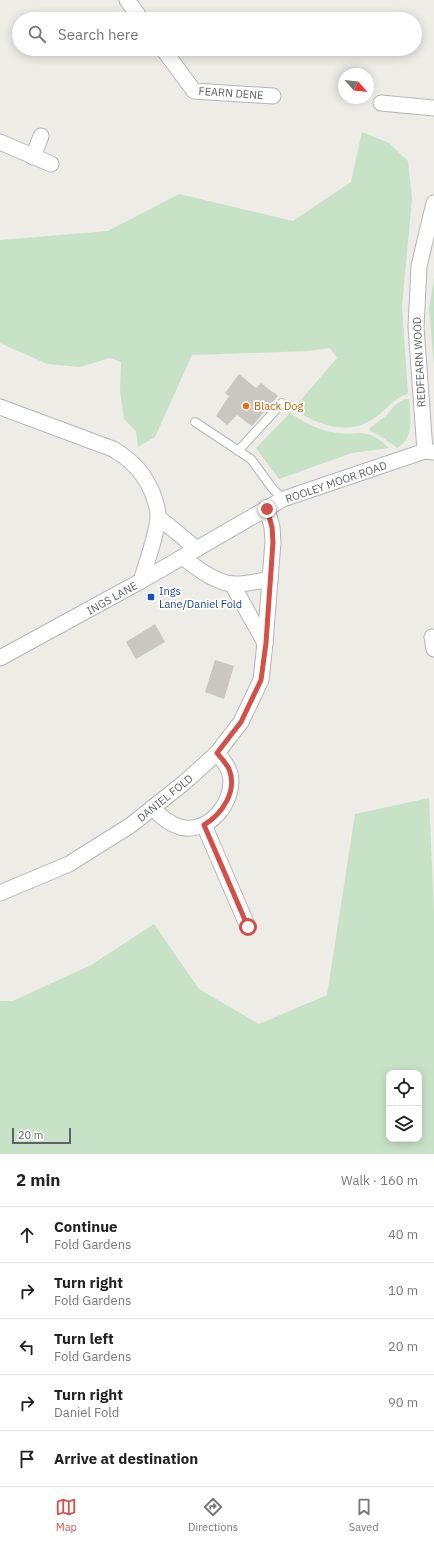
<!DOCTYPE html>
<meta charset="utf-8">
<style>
:root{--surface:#fff;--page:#f2f2f2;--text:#222;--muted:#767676;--line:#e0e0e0;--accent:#d35048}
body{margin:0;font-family:"IBM Plex Sans",sans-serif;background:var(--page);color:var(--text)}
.controls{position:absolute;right:12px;bottom:12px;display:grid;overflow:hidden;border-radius:8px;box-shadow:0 2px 10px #0003}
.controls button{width:36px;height:36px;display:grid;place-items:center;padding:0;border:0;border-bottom:1px solid var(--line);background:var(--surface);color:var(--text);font:20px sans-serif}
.compass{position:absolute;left:338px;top:68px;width:36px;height:36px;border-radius:50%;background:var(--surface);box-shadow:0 2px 10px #0003;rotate:117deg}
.scale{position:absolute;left:12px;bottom:10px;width:59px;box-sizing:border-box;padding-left:4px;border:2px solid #5e6165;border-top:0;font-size:11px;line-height:14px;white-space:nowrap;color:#5e6165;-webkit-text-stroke:3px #fff;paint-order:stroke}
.stop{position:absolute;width:12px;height:12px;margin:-9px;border:3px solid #d35048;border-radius:50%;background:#fff}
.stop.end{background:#d35048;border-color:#fff;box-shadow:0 1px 4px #0008}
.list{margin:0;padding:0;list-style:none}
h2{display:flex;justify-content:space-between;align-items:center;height:52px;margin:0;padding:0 16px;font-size:17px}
h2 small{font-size:13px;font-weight:400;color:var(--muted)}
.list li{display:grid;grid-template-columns:26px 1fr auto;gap:12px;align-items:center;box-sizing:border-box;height:56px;padding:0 16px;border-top:1px solid var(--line)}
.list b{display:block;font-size:15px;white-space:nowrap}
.list p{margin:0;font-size:13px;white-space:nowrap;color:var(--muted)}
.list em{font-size:13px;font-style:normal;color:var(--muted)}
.icon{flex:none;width:22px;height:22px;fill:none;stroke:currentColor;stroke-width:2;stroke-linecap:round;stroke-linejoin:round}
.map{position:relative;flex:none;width:434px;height:1154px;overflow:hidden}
.search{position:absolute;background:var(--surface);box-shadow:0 2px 10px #0003;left:12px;right:12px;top:12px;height:44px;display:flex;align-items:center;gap:10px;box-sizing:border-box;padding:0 14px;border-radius:22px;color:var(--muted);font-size:15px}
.sheet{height:332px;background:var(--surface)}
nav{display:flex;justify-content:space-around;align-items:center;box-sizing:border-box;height:56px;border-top:1px solid var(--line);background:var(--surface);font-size:11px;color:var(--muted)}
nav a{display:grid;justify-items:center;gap:2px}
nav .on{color:var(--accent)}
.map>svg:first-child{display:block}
.green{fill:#c7e2c6;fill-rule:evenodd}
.building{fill:#cac7c3}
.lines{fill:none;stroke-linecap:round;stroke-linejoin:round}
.lane-casing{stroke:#b3b6b9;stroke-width:10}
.street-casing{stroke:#b3b6b9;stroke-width:17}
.lane{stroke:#fff;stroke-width:8}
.street{stroke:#fff;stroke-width:15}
.route{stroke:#d35048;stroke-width:5}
.food-dot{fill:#e8710a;stroke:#fff;stroke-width:1.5}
.transit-dot{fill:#1a4fb4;stroke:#fff;stroke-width:1.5}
.labels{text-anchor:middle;stroke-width:3.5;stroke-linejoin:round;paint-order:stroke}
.street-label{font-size:11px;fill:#5e6165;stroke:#fff}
.food-label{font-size:11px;fill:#c56008;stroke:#fff;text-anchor:start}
.transit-label{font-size:11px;fill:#164399;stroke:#fff;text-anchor:start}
</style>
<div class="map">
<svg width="434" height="1154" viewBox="0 0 434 1154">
<rect width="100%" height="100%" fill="#eeece6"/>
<!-- green -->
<g class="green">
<path d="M362,132l27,11 19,18 4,38 -10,107 6,88c-14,4 -16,10 -27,19 -28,25 -60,14 -88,-4l44,-51 -7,-10 -21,3 -117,4 -37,82 -17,10 -2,-16 -12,-12 -4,-28 1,-29 -11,-4 -30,9 -33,-3 -47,-21v-103l108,-9 71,-37 114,27 58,-39z"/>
<path d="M434,278v88l-5,-57z"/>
<path d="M405,399h4c1,18 6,39 -12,49l-18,-13 -9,-4v-3l17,-13 8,-10z"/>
<path d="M290,413c13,9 26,16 42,19 25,6 33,-8 57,16l-37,5 -73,26 -23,-31z"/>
<path d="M429,798l5,114v242h-434v-153h13l78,-36 63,-41 45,65 60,35 68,-29 28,-181zM389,1073h30v66h-30z"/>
</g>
<!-- building -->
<g class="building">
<path d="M239,374l17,14 5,-5 17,13 -26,30 -15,-11 -10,10 -11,-9 13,-20 -4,-3z"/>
<path d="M155,624l10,18 -29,17 -10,-17z"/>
<path d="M215,660l19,6 -10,33 -19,-7z"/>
</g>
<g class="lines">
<defs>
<g id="lane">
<path d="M195,422l56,37 21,29 11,11"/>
<path d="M238,451l44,-48"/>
</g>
<g id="street">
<path d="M127,0l14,19"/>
<path d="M163,49l31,42 79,5"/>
<path d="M381,103l53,5"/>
<path d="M0,142l51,22"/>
<path d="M33,157l8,-21"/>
<path d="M0,407l113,42c20,12 33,26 41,48 2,7 5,15 4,22 -3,21 -11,42 -17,62"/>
<path d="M425,451l-9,-124 3,-61 15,-63"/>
<path d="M158,517l39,32"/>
<path d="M183,557c13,11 32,25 49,27 12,1 26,-3 38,-5"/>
<path d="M232,584l33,59"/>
<path d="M432,637l2,12"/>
<path d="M0,658l141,-77 142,-82 142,-48 9,1"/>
<path d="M152,808c9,8 17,16 28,19 29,8 56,-26 50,-53 -2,-8 -7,-14 -13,-21"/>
<path d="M204,825l44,102"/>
<path d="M0,893l69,-29 62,-39 54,-43 32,-29 24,-31 20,-42 4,-37 8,-101 -1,-15 -5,-18"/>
</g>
</defs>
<!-- lane casing -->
<use href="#lane" class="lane-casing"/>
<!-- street casing -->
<use href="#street" class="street-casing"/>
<!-- lane -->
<use href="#lane" class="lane"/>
<!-- street -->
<use href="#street" class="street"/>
</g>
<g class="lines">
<!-- route -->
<path class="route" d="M248,927l-44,-102c18,-11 34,-34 25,-56 -3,-6 -8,-11 -12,-16l24,-31 20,-42 5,-37 7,-101 -1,-15 -5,-18"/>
</g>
<!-- markers -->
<circle class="food-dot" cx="246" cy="406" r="4"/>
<rect class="transit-dot" x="147" y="593" width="8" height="8" rx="2"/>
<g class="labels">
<!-- street labels -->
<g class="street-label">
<text transform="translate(231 93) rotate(4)" y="4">FEARN DENE</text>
<text transform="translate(419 362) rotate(-93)" y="4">REDFEARN WOOD</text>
<text transform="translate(336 482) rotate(-19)" y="4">ROOLEY MOOR ROAD</text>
<text transform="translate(112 598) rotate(-29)" y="4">INGS LANE</text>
<text transform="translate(165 798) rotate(-39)" y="4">DANIEL FOLD</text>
</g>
<!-- food labels -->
<g class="food-label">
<text x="254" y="410">Black Dog</text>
</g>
<!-- transit labels -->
<g class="transit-label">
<text x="159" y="595">Ings<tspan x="159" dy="13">Lane/Daniel Fold</tspan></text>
</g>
</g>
</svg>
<div class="controls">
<button><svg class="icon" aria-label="locate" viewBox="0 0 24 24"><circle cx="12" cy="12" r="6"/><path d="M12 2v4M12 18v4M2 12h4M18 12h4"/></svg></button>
<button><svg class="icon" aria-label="layers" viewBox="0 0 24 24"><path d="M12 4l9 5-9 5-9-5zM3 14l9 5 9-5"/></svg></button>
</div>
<svg class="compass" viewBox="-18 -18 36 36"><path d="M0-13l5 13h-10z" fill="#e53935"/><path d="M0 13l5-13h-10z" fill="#767676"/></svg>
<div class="scale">20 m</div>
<div class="stop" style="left:248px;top:927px"></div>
<div class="stop end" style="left:267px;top:509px"></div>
<div class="search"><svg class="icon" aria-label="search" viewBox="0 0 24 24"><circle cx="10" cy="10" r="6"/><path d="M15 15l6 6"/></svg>Search here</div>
</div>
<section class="sheet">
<h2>2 min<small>Walk · 160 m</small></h2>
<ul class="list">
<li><svg class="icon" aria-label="ahead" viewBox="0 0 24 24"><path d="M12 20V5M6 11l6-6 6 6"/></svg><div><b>Continue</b><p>Fold Gardens</p></div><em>40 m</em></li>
<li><svg class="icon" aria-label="right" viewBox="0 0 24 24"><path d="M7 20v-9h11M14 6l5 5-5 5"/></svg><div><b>Turn right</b><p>Fold Gardens</p></div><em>10 m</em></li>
<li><svg class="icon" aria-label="left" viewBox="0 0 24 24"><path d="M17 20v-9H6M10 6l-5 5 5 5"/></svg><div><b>Turn left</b><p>Fold Gardens</p></div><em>20 m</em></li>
<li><svg class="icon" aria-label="right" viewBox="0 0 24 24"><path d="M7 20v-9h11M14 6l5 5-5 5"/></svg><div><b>Turn right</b><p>Daniel Fold</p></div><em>90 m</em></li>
<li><svg class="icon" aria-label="arrive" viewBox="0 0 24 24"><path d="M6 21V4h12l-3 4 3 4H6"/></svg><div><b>Arrive at destination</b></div></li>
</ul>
</section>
<nav>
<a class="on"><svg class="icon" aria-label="map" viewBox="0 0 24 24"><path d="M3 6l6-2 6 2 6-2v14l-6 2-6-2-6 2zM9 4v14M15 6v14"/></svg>Map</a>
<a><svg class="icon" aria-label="directions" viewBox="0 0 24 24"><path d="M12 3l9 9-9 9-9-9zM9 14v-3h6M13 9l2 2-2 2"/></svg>Directions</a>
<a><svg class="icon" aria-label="saved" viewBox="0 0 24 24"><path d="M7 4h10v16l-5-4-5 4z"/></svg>Saved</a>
</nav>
